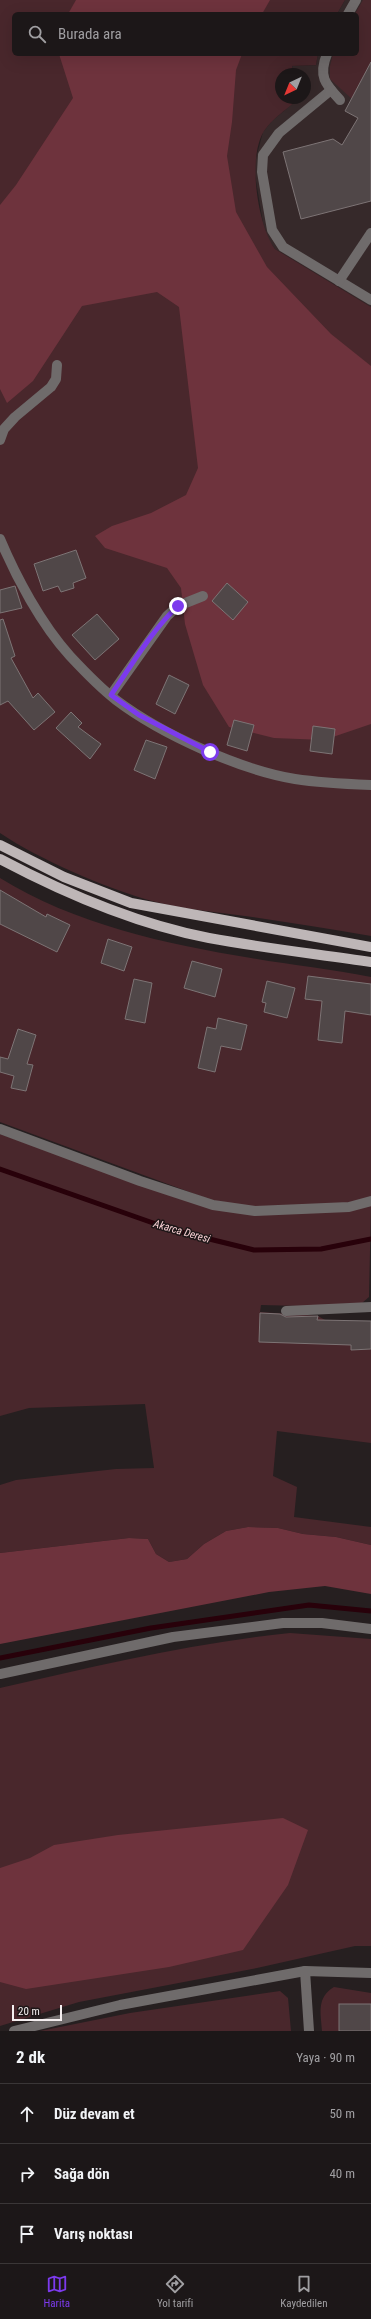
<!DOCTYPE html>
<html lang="tr">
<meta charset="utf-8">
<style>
:root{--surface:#1c1718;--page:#252021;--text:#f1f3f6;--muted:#a09fa2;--line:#3a3637;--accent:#7c3aed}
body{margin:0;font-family:"Roboto Condensed",sans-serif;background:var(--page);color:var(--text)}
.compass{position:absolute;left:275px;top:68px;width:36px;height:36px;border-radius:50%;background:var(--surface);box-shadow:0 4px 16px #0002;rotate:223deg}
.scale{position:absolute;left:12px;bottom:10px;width:50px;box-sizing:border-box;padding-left:4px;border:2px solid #f5eff0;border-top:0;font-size:11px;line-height:14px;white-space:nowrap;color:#f5eff0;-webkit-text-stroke:3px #1d1617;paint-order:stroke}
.stop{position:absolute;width:12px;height:12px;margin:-9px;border:3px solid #7c3aed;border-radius:50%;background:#fff}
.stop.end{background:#7c3aed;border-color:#fff;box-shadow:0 1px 4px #0008}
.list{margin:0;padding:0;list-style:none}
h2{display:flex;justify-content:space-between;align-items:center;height:52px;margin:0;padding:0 16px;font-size:17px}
h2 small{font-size:13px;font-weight:400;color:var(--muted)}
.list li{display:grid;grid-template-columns:26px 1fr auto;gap:12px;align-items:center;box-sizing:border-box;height:60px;padding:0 16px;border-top:1px solid var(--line)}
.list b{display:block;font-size:15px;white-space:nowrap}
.list em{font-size:13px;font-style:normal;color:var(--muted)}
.icon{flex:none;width:22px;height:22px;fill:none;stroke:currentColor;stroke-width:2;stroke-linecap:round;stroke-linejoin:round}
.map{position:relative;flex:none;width:371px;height:2031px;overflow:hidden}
.search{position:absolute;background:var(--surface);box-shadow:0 4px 16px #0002;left:12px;right:12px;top:12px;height:44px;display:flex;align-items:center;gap:10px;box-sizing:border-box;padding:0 14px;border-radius:6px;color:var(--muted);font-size:15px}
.sheet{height:232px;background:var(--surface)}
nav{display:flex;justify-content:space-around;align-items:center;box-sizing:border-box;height:56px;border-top:1px solid var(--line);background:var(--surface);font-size:11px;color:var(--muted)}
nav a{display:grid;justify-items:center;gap:2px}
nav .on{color:var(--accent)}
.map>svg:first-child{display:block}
.built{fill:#36292a}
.green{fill:#49272c}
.forest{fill:#6e333d}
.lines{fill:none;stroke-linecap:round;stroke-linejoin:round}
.stream{stroke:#28010a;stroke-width:5}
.building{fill:#504748;stroke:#7d7475}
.minor{stroke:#6f6b6b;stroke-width:10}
.major{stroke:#beb6b7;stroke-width:10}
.route{stroke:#7c3aed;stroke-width:5}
.labels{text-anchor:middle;stroke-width:3;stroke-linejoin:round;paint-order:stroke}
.water-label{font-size:11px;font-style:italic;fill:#fcd3d7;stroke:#1d1617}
</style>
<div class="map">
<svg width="371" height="2031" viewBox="0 0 371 2031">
<rect width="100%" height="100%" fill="#261f20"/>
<!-- built -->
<path class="built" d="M345,0h26v307l-96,-58 -6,-8 -6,-18 -8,-48v-13l8,-30 9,-11 25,-21v-2h8v-24h-12l-1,-8 24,-1 2,-11h39v-40h-20z"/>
<!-- green -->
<g class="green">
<path d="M0,0h345l-8,14h-323v40h304l-2,11 -24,1 1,8h-12v24h16v2c-11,10 -25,19 -33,31 -17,27 -6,95 11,118l96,58v629c-42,-7 -84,-14 -126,-20 -31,-4 -63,-7 -93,-15 -46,-13 -112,-41 -152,-68z"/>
<path d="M363,0h8v62l-19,37 -22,-20v-13l3,-12h24v-40h-2z"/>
<path d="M0,878c74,46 165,66 251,80 40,7 80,11 120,19v220l-24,6 -92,4 -44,-7 -211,-78z"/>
<path d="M0,1134l209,74 162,-3 -2,92 -7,6 -60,3 -41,-1 -1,7 58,4 7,4 25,2 1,28 20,-1v94l-94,-12 -4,45 24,11 -3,30 77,10v18l-35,-8 -33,-3 -25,-6 -30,-1 -22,4 -22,13 -17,15 -18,3 -13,-8 -8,-15 -19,-1 -129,15v-68l16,-5 100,-11 38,-1 -9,-64 -116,4 -29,8z"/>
<path d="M290,1633l81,6v307h-16l-98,22 -178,34 -79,24v-338c96,-22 192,-45 290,-55z"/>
<path d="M334,1987l37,6v38h-49c-1,-18 -6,-33 12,-44z"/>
<path d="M280,1991l8,7 3,33h-251l90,-18z"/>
</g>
<!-- forest -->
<g class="forest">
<path d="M76,0h194l-8,14h-194z"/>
<path d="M59,54h183l-6,16 -4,52 -5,34 9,56 31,55 64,67 40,32v358l-47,16 -50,-2 -45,-11 -26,-42 -18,-61 -4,-36 -14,-20 -62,-20 -10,-12 17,-10 39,-13 35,-18 12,-27 -19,-161 -22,-15 -75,14 -49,75 -26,22 -7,-14v-184l16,-20 57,-87z"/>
<path d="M248,1527l30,1 25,6 33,3 35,8v49l-46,-8 -56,6 -269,52v-91l129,-15 19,1 8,15 13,8 18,-3 17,-15 22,-13z"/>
<path d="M283,1818l25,12 -20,55 -45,65 -74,17 -143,22 -26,-7v-114l30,-10 24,-13 64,-10z"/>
</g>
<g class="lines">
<!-- stream -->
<g class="stream">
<path d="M0,1169l173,61 81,20 67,-1 50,-10"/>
<path d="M0,1658l151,-30 158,-23 62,6"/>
</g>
</g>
<!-- building -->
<g class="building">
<path d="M371,62v139l-70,18 -18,-67 50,-13 9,6 16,-27 -13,-7z"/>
<path d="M76,550l10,28 -13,5 1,5 -13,4 -3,-6 -15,5 -9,-27z"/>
<path d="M227,583l21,19 -15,18 -21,-19z"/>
<path d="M15,586l7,22 -22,5v-23z"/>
<path d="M97,614l22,25 -24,21 -23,-25z"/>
<path d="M3,619l12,37 -4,2 22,40 5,-5 17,19 -21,18 -26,-29 -8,4v-85z"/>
<path d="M169,675l20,10 -14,29 -19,-10z"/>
<path d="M71,712l11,11 -4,4 23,17 -11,15 -34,-31z"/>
<path d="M234,720l20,5 -7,26 -20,-6z"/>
<path d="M313,726l22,3 -3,25 -22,-3z"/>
<path d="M146,740l21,7 -12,32 -21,-9z"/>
<path d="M0,890l46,27 1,-3 23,11 -13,27 -57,-28z"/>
<path d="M108,939l24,8 -8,24 -23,-8z"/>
<path d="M192,961l30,8 -7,28 -31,-9z"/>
<path d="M308,976l63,8v31l-26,-4 -3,32 -24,-3 4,-39 -17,-2z"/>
<path d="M134,979l18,4 -7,40 -20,-4z"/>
<path d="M267,981l28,7 -8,30 -23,-6 2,-9 -4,-1z"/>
<path d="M218,1018l29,7 -6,25 -20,-4 -6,26 -17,-4 9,-41 9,2z"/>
<path d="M18,1029l18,6 -9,29 6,1 -7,26 -15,-3 3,-12 -14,-4v-15l8,2z"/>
<path d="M260,1313l20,1 6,3 32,-1 -1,4 54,1v28l-20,1v-5l-92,-3z"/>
<rect x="339" y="2004" width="32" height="27"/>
</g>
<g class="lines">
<!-- minor -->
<g class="minor">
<path d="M348,14l8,-14"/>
<path d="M327,54c-9,22 -2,30 13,46"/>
<path d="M331,90l-52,43 -16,22 -1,17 10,58 11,17 88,53"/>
<path d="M339,281l32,-48"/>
<path d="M0,440l4,-11 11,-12 36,-30 5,-8 1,-14"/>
<path d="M0,539c16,38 41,85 70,117 14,15 29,31 46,44 45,34 124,70 179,79 26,4 51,5 76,6"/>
<path d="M111,695l56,-79 11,-10 25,-10"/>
<path d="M0,1129l140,52 73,24 42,6 94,-4 22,-6"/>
<path d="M286,1311l85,-4"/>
<path d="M0,1674l173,-37 110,-14h39l49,6"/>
<path d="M305,1971l4,60"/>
<path d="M14,2031l106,-26 185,-34 66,2"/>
</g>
<!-- major -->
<g class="major">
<path d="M0,845l64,32 67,26 240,44"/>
<path d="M0,859c66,35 136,65 209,79 54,10 108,16 162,24"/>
</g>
</g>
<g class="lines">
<!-- route -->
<path class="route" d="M178,606c-27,25 -46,59 -67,89l28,20 71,37"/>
</g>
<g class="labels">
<!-- water labels -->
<g class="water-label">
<text transform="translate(182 1231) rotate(16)" y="4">Akarca Deresi</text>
</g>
</g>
</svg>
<svg class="compass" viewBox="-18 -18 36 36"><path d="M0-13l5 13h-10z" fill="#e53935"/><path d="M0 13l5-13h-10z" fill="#a09fa2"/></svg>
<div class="scale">20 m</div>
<div class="stop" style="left:210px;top:752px"></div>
<div class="stop end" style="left:178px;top:606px"></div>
<div class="search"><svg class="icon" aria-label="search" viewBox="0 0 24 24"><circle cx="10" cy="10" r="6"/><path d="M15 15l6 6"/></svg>Burada ara</div>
</div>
<section class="sheet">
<h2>2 dk<small>Yaya · 90 m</small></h2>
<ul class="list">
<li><svg class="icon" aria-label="ahead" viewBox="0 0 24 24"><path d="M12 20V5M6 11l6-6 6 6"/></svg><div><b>Düz devam et</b></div><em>50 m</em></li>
<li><svg class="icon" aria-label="right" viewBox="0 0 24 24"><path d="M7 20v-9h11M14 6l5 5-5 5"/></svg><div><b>Sağa dön</b></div><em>40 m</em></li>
<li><svg class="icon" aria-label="arrive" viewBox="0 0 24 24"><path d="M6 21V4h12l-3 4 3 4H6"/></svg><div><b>Varış noktası</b></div></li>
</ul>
</section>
<nav>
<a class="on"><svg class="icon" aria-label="map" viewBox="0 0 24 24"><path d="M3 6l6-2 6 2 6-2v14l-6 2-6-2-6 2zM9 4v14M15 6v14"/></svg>Harita</a>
<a><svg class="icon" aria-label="directions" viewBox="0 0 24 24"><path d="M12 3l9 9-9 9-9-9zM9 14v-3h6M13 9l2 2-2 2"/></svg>Yol tarifi</a>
<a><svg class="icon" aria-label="saved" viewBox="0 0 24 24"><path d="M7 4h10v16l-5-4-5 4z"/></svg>Kaydedilen</a>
</nav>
